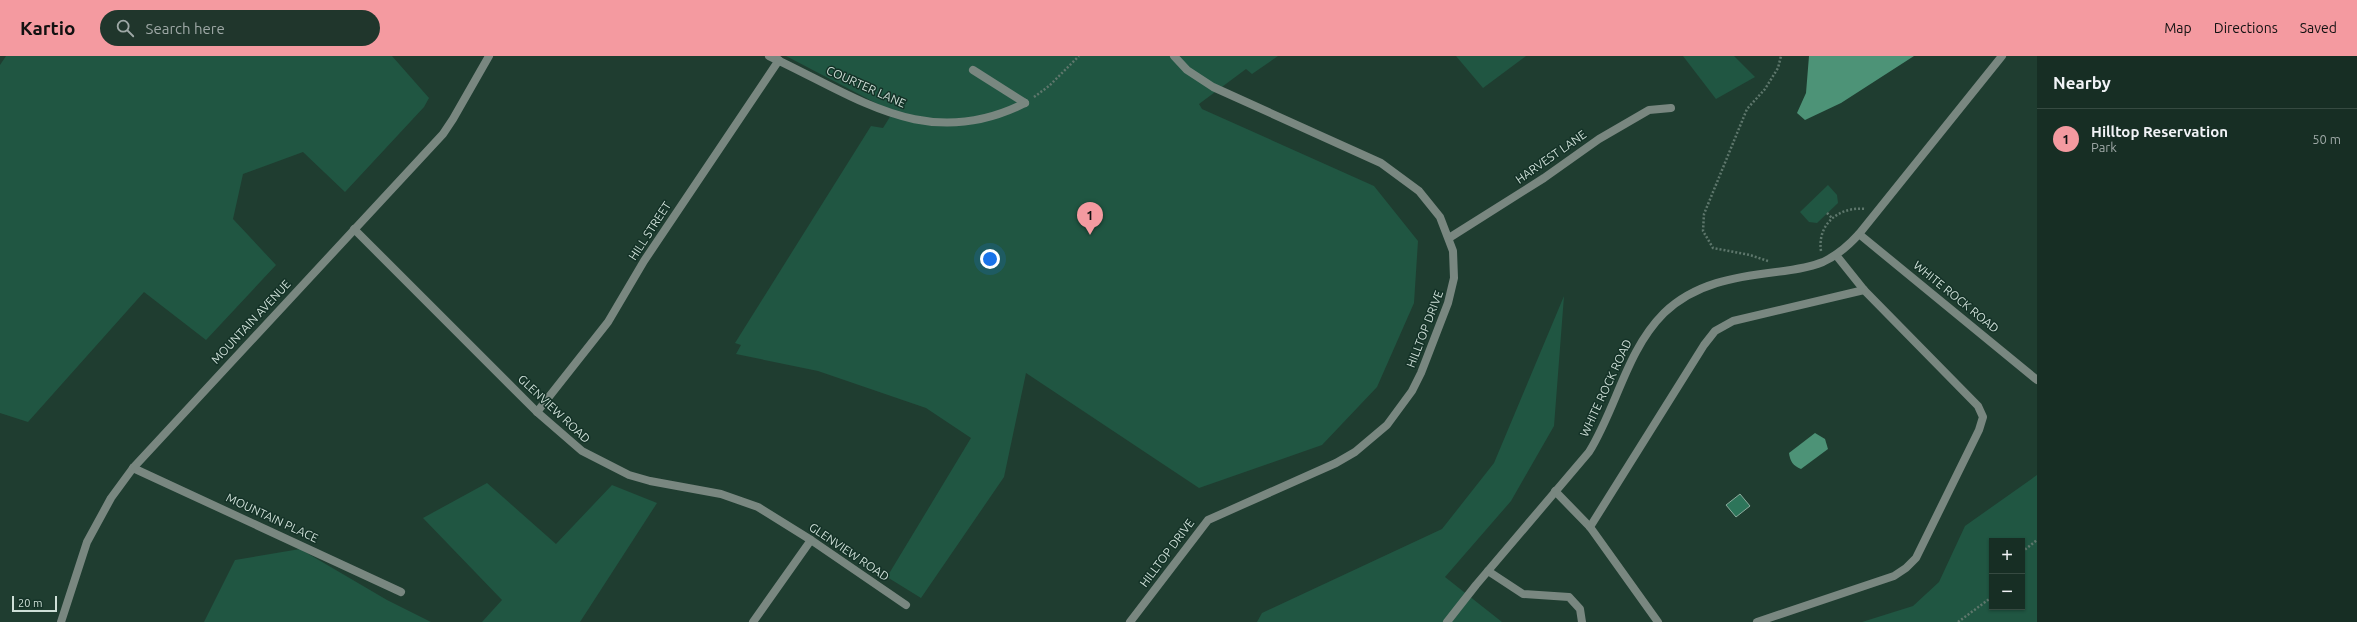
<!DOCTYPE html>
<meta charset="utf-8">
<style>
:root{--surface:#172e24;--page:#20362c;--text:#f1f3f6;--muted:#9ea8a6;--line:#364a41;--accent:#f49aa0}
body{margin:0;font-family:Ubuntu,sans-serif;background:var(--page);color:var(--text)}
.controls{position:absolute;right:12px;bottom:12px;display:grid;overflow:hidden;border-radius:0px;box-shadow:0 1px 3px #0004}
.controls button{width:36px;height:36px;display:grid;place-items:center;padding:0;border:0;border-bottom:1px solid var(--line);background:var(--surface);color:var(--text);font:20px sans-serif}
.scale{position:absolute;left:12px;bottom:10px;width:45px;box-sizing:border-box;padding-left:4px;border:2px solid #cedfd7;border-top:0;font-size:11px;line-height:14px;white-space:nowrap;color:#cedfd7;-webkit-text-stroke:3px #143227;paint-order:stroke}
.you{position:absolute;left:990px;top:203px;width:14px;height:14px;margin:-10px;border:3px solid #fff;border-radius:50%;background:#1a73e8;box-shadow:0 0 0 6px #1a73e833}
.badge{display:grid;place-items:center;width:26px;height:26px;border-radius:50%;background:var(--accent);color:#111;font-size:13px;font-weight:700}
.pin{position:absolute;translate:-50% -33px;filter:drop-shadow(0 1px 2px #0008)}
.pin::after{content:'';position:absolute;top:21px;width:14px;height:12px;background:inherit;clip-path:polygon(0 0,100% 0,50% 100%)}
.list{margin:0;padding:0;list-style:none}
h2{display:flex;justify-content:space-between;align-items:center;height:52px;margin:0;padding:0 16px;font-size:17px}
h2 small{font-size:13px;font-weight:400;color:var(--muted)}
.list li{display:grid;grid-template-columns:26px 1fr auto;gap:12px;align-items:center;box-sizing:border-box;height:60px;padding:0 16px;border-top:1px solid var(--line)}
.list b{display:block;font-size:15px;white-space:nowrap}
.list p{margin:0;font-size:13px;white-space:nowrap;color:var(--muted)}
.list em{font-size:13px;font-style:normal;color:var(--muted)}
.icon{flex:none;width:22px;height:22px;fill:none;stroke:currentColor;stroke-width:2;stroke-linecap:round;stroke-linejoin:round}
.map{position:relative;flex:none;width:2037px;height:566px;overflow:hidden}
header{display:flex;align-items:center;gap:24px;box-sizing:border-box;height:56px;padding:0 20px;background:var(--accent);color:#111}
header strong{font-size:19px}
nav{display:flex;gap:22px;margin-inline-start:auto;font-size:14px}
.search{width:280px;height:36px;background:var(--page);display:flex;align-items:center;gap:10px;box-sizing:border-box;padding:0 14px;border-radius:22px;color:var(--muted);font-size:15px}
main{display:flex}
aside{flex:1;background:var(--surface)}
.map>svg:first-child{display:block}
.green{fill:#205642;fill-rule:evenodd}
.water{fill:#4d9377}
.building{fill:#2d755a;stroke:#8bac9d}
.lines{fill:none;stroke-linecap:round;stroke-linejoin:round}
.path{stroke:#5e776c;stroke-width:2.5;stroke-dasharray:2 2;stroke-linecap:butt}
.service{stroke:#798780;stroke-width:8}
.minor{stroke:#798780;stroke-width:8}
.tertiary{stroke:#798780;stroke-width:8}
.labels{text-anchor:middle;stroke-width:3;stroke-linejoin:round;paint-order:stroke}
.street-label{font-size:12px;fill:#cedfd7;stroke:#143227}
</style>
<header>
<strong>Kartio</strong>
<div class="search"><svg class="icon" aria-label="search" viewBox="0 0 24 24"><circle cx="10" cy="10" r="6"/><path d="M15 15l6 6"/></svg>Search here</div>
<nav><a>Map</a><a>Directions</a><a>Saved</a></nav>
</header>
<main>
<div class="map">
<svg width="2037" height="566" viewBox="0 0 2037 566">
<rect width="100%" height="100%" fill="#1f3d30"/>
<!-- green -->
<g class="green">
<path d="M6,0h386l37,42 -5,9 -79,85 -42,-40 -60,22 -10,45 43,46 -70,75 -62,-48 -116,130 -28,-9v-348z"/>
<path d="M786,0h492l-26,18 -6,-5 -47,35 3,5 172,77 44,55 -4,62 -37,84 -55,58 -123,43 -173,-115 -22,104 -83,121 -34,-21 84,-139 -45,-30 -108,-37 -82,-17 5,-9 -6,-2 136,-217 12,2 10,-16z"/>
<path d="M1456,0h70l-43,32z"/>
<path d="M1683,0h51l21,21 -39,22z"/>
<path d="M1828,129l9,10 1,8 -21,20 -8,-1 -9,-10z"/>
<path d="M1564,240l-10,130 -43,75 -66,76 57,45h-245l5,-9 180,-84 52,-66z"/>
<path d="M2037,419v147h-175l51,-16 26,-24 26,-56zM1992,485h30v66h-30z"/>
<path d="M487,427l69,61 56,-59 45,18 -77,119h-98l20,-22 -79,-82z"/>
<path d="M300,493l87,51 44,22h-227l31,-62z"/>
</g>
<!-- water -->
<g class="water">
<path d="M1809,0h105l-73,47 -36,17 -8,-7 9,-20z"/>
<path d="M1815,377l10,6 3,10 -27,20c-8,-3 -11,-8 -12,-16z"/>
</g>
<!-- building -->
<path class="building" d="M1740,438l10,12 -14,11 -10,-12z"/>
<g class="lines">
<!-- path -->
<g class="path">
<path d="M1034,41l15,-11 30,-30"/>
<path d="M1827,157l5,5"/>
<path d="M1821,195c-4,-27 18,-45 45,-42"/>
<path d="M1768,205l-18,-6 -37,-7 -10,-17 1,-17 43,-105 18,-20 13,-21 3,-12"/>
<path d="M2022,496l15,-12"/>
<path d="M1958,566l34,-25"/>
</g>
<!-- service -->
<g class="service">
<path d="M973,14l52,33"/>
<path d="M1555,435l35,36 68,95"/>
<path d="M1590,471l114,-182 11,-14 18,-10 131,-31"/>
<path d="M1488,515l35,23 46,3 11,12 2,13"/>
<path d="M1757,566l137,-46 12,-8 10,-10 63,-128 4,-13 -5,-11 -114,-116 -28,-35"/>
</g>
<!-- minor -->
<g class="minor">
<path d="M769,0c89,41 157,97 256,47"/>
<path d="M354,173l183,183 45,39 47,24 21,6 71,13 37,13 53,33 95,65"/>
<path d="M1859,178l178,146"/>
<path d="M1449,182l95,-60 55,-39 50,-29 22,-2"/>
<path d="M537,356l71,-90 36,-61 135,-201"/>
<path d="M133,412l268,124"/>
<path d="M753,566l58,-82"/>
<path d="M1130,566l78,-102 128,-57 19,-11 32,-27 25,-34 9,-18 27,-70 6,-25 -1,-27 -13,-34 -21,-26 -38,-28 -168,-76 -26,-17 -13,-14"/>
<path d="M1447,566l29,-37 113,-133c28,-45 37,-101 75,-139 31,-30 71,-36 112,-41 16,-2 32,-4 47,-10 15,-7 26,-17 36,-28l143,-178"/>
</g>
<!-- tertiary -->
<path class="tertiary" d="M61,566l26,-80 24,-44 22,-30 310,-334 10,-15 36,-63"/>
</g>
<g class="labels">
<!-- street labels -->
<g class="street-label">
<text transform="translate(866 31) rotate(24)" y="4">COURTER LANE</text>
<text transform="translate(1551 101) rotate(-35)" y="4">HARVEST LANE</text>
<text transform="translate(650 175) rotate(-57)" y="4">HILL STREET</text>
<text transform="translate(1956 241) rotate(39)" y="4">WHITE ROCK ROAD</text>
<text transform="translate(251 266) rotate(-47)" y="4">MOUNTAIN AVENUE</text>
<text transform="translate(1425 273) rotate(-69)" y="4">HILLTOP DRIVE</text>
<text transform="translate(1606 332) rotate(-65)" y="4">WHITE ROCK ROAD</text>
<text transform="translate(554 353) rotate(43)" y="4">GLENVIEW ROAD</text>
<text transform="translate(272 462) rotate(25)" y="4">MOUNTAIN PLACE</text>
<text transform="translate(849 496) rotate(34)" y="4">GLENVIEW ROAD</text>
<text transform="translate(1167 497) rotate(-53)" y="4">HILLTOP DRIVE</text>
</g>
</g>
</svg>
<div class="controls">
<button>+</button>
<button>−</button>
</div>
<div class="scale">20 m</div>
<div class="you"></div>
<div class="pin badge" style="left:1090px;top:179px">1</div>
</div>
<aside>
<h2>Nearby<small></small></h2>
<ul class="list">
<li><span class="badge">1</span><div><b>Hilltop Reservation</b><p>Park</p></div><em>50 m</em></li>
</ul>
</aside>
</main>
